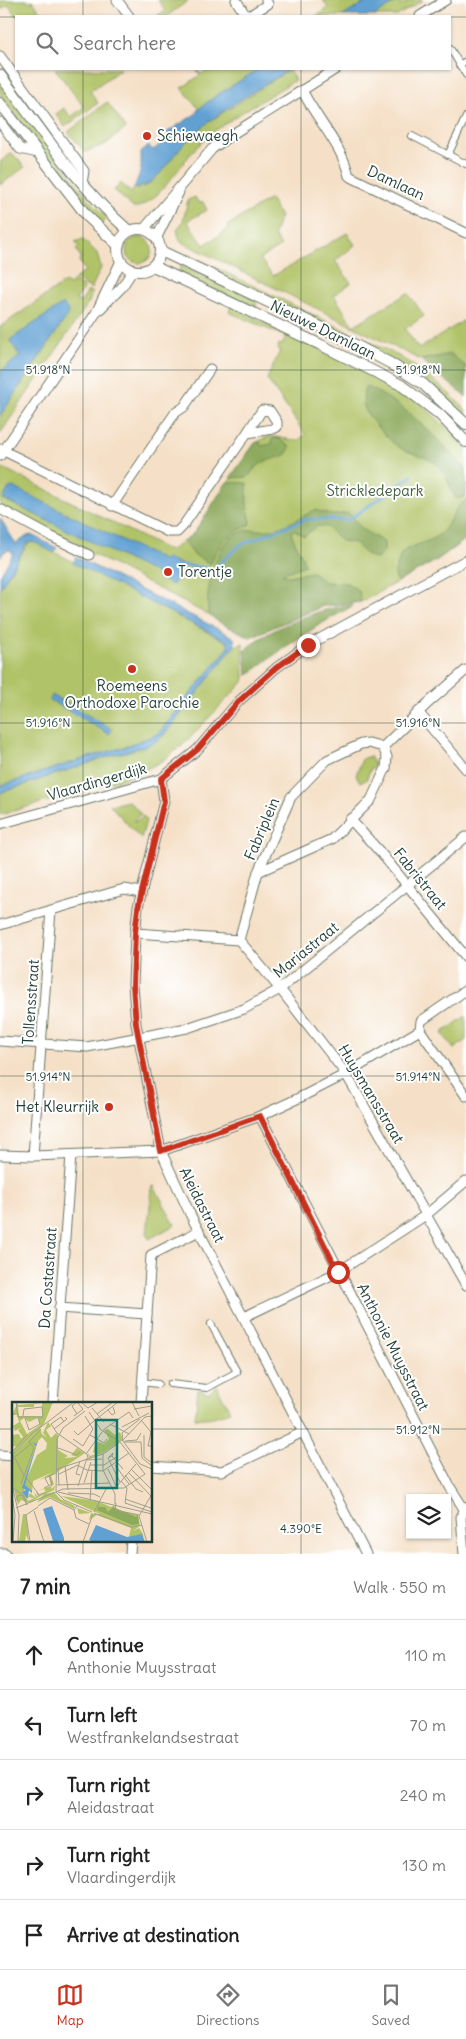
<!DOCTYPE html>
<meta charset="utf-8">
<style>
:root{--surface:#fff;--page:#f6f6f6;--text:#222;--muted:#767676;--line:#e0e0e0;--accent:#c8321e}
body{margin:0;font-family:Delius,sans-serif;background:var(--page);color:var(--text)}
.controls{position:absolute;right:15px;bottom:15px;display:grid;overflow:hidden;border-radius:0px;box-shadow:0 1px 4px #0004}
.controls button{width:45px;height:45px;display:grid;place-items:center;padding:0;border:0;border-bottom:1px solid var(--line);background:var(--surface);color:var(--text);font:25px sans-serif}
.stop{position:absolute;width:15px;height:15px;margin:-11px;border:4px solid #c8321e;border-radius:50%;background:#fff}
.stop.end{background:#c8321e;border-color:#fff;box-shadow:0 1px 5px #0008}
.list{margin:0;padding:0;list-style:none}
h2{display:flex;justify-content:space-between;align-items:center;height:65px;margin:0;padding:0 20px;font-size:21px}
h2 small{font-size:16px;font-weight:400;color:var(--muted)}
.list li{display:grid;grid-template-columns:32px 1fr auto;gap:15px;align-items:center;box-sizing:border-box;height:70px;padding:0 20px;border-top:1px solid var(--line)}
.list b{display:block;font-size:19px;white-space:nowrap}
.list p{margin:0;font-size:16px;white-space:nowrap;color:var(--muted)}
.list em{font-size:16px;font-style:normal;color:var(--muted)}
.icon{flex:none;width:28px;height:28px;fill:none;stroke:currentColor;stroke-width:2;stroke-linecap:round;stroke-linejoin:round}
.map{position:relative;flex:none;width:466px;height:1554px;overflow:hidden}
.search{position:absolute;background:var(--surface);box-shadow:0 1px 4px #0004;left:15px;right:15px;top:15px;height:55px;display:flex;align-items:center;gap:12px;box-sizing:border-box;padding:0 18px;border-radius:0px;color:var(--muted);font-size:19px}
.sheet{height:415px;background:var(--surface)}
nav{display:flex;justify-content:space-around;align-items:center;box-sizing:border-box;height:70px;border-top:1px solid var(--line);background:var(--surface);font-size:14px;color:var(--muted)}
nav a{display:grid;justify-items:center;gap:2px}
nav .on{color:var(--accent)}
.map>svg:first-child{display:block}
.green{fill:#b1c367;stroke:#68804e}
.forest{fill:#8ca95c;stroke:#567348}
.water{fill:#61a0d3;stroke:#406e84}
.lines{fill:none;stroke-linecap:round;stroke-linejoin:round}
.stream{stroke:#61a0d3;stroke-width:3}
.pedestrian-casing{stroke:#6a7667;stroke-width:8}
.minor-casing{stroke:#6a7667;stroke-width:11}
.tertiary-casing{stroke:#6a7667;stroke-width:12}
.secondary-casing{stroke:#6a7667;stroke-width:13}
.pedestrian{stroke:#fff;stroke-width:6}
.minor{stroke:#fff;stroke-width:9}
.tertiary{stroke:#fff;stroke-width:10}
.secondary{stroke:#fff;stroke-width:11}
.route{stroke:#c8321e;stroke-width:6}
.ticks{fill:none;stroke:#1f3d34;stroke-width:1;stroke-opacity:0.45}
.poi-dot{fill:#c8321e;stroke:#fff;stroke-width:2}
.labels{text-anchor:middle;stroke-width:4;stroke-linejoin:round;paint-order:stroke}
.poi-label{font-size:15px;fill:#1f3d34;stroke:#fff;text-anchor:start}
.street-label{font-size:15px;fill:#1f3d34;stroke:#fff}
.park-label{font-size:15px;fill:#445e41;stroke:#fff}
.inset-road{fill:none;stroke:#9f9f8c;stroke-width:1}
.view{fill:#0f766e;fill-opacity:0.15;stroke:#0f766e;stroke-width:2.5}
.inset-edge{fill:none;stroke:#1f3d34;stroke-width:2.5}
.ticks-label{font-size:12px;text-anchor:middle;fill:#1f3d34;stroke:#fff;stroke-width:4;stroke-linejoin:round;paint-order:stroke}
</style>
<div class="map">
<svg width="466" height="1554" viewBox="0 0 466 1554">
<rect width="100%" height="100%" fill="#fff"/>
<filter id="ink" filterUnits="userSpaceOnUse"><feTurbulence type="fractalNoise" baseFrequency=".02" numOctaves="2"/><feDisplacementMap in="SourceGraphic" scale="10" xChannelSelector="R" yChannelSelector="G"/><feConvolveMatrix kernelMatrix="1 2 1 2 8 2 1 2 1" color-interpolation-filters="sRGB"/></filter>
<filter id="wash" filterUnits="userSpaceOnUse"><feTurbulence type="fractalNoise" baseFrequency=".0096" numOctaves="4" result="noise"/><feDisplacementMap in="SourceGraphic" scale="20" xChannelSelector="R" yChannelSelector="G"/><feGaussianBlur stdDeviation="1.12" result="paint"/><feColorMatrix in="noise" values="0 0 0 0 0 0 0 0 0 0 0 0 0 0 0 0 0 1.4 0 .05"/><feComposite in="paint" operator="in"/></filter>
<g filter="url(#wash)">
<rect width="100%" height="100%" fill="#f5e0c7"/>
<!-- green -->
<g class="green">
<path d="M1,0h25l5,3 1,-3 12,16h-27l-9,-11 -8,5z"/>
<path d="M158,0h31l-22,16h-10l8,-6z"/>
<path d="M323,0h19l3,3 5,-3h19l-26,16h-27l12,-8z"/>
<path d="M407,0h16l-26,16h-23l24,-15 3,4 7,-4z"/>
<path d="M55,69h66l-31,22 8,12 -33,24 -9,-13 8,-6 7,9 13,-10z"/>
<path d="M196,69l5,5 9,-5h49l-42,26 -18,14 -17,-21 18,-13z"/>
<path d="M289,70l6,10c-34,22 -74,41 -102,71 -14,16 -37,55 -60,57l-19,-18 7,-7 10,10 3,-5 13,-2 7,-7 20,-26 30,-28z"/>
<path d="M0,83l88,115 20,20 -5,5 -22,-22 -81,-107z"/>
<path d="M107,102l19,26 -20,16 -21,8 -17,-20z"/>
<path d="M12,153l13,14 -25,18v-23z"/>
<path d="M195,197l4,6 4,-1 4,8 -20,11 17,24 23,-15 1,-5 42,-26 10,17 -6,19 7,11 -21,13 13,17 74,-43 8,12 -20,16 16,22 -17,12 19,31 55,-33 16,23 -19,13 14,20 47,-30v48l-15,-13 -30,6 -241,-119 -3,-11 6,-9 5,-21z"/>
<circle cx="139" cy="250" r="13"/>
<path d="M83,239l14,14 4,15 -10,21 -16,-10 10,-8 -6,-10 2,-4 -5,-7 3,-3 -4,-5z"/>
<path d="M187,254l210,101c26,16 48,33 69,55v7l-38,-35 -25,-17 -218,-107z"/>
<path d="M181,266l73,33 3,4 -1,3h-5l-73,-34z"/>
<path d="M73,281l11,7 -8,12 5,2 7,-11 4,2 -3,9 -89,132v-18l67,-100 -4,-12 -52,35 -1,2 11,16 -21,15v-45l65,-45 5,3z"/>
<path d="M231,306l181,89 54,51v93l-29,21 -76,42 -38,4 -73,31 -250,-132v-32l3,-5 167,83 24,-18 61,-90 15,-7 28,5 7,-7 -38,-55 13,-28 -2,-3 1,-4 3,1 4,-8 -57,-25z"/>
<path d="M29,542l8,1 190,99 2,5 -71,87 -37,14 -35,10 -86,28v-198z"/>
<path d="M243,643l1,38 -61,64 -21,16 -27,14 -135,40v-22l113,-38 27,-7 23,-12 70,-89z"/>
<path d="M370,756l5,10 -4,2 -5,12 -6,2 -4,-7 6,-16z"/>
<path d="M129,801l12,13 -7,6 1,2 8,-6 3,4 -5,19 -31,-34z"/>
<path d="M466,1016v24l-12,9 -12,-16z"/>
<path d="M154,1186l21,39 -26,14 -2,-5 5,-47z"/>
<path d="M216,1385l14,26c-10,5 -22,8 -35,7l3,-29 10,4z"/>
</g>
<!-- forest -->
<g class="forest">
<path d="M451,354l15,13v30l-45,-37z"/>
<path d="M366,386c43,21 68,50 100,83v27l-8,3 -4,-3c-5,-11 -7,-22 -16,-31 -10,-9 -24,-10 -36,-16 -9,-4 -33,-30 -37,-40 -3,-7 -2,-16 1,-23z"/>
<path d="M278,438l12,9 -4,8 -23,7 -8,6 -7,9 -18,1 25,-35 5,-1 1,4 11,-2v-5z"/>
<path d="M227,482l20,1v22l4,17 -2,4c-20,7 -31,17 -38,38l-17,-9 -10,-14 10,-8z"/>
<path d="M466,501v38l-29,21 -39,22 -2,-1 -1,-8 6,-20c11,-9 27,-9 39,-19 12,-10 12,-27 26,-33z"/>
<path d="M315,510l17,5 17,-2 14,17 21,12v9l-7,8c-10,-3 -15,-7 -22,-16l-14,-2 -14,-14 -9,-1 -14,10 -9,-6 -4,2c3,12 11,21 14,33l-23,9 5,2 26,-4 11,10 23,1 12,8 2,11 -38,4 -73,31c-9,-5 -35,-15 -40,-22 -8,-12 5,-60 14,-70 2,-4 7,-8 11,-10 14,-8 20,-4 34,-5 15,-2 32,-13 46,-20z"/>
<path d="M351,605l2,1c-38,20 -73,43 -106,70l-2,-26c20,-20 78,-43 106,-45z"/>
</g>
<!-- water -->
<g class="water">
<path d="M369,0h30l-25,16h-31z"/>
<path d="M259,69h31c-37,23 -76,44 -107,76 -12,12 -27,41 -44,42v2l-5,-1 7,-18v-18l8,-6 4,4 16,-12 -3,-5 31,-20 -1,-2 21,-16z"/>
<path d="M63,304l6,8 -2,4 -67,100v-44l20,-16 -10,-15 1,-2z"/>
<path d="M13,487l150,73 4,-2 16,7 -10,20 -16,-7v-4l-154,-75 6,-11z"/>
<path d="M0,518l16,26 11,-8 4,-1 26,13 -3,5 -20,-11 -7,1 -27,45v-13l13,-21 -3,-4 -5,1 -5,7z"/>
<path d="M76,557l146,74 12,7 1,7 -66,84 -10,10 -12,7 -34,9 -113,38v-7l86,-28 35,-10 37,-14 71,-87 -2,-6 -154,-78z"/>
<path d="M52,695l60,34 -3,5 -59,-34z"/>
</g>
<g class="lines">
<!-- stream -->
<g class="stream">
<path d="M183,565l24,3"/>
<path d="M218,565l22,-20 66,-26 42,1 64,-44"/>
</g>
</g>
</g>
<g filter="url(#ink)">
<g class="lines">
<defs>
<g id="pedestrian">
<path d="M450,48l16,27"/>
<path d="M459,65l7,-4"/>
<path d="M412,136l54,28"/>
<path d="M448,155l18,-38"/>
<path d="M142,1382l16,2"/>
<path d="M170,1384l37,4 30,-16 -26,-48"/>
</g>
<g id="minor">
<path d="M117,0l12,16"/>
<path d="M236,0l10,16"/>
<path d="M249,16l19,-12 -2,-4"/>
<path d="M420,16l26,-16"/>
<path d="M0,56l84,115 -2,12"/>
<path d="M302,90c14,29 40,55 47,86l117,57"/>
<path d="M0,122l20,27 18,4"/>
<path d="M144,229l68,-80 19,-14 105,-66"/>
<path d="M157,237l22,-45"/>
<path d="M100,309l22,-22 11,-17"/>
<path d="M0,449l168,83h9l6,-6 64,-93 26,-4 4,-2v-5l-7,-11 -8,-1 -15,23"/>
<path d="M0,456l96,-143 25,-52"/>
<path d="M112,506l63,-93 9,-6 26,-38"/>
<path d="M0,509l52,28 37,18"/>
<path d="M418,712l48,57"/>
<path d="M369,743l14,4 4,10 -1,11 -15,32 -39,39 -74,33 33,-75 36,-37 34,-16z"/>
<path d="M383,747l44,-43 39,-34"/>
<path d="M161,779l3,22 -26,106 -3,26 -2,52 3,39 25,127 29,63 176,340"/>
<path d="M350,819l30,33 86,105"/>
<path d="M0,824l161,-45 36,-29 41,-48 38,-34 32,-23 158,-85"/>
<path d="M258,872l-19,68 41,49 66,85 120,211"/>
<path d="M0,925l124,-36 17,3"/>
<path d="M135,933l104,7"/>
<path d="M420,1030l46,66"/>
<path d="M0,1041l87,6 100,-19 57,-19 36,-20 186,-152"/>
<path d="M260,1116l190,371 14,22"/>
<path d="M0,1155l33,1 128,-5 99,-35 41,-19 45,-23 74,-44 1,-9 45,-31"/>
<path d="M33,1156l18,-246"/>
<path d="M59,1308l88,6"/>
<path d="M244,1317l94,-45 88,-57 40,-34"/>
<path d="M53,1403l18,-248"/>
<path d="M141,1403l10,-148 48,-24"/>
<path d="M0,1455l14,1"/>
<path d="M151,1466l71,5 81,-39"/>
<path d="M130,1554l1,-14"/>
<path d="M464,1554l-3,-37 5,-10"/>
</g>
<g id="tertiary">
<path d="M0,75c40,53 78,112 129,156"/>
<path d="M0,103l87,113 31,29"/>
<circle cx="139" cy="250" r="21"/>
<path d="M161,251l164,78 65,34 33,21 43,40"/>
<path d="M153,266l166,78 82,41 38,29 27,28"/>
</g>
<path id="secondary" d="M0,1554h5"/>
</defs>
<!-- pedestrian casing -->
<use href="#pedestrian" class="pedestrian-casing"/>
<!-- minor casing -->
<use href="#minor" class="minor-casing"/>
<!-- tertiary casing -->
<use href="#tertiary" class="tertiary-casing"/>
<!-- secondary casing -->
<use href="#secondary" class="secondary-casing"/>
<!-- pedestrian -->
<use href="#pedestrian" class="pedestrian"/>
<!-- minor -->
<use href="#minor" class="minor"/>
<!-- tertiary -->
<use href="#tertiary" class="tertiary"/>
<!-- secondary -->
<use href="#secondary" class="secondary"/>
</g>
</g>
<g class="lines" filter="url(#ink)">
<!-- route -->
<path class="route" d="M308,645l-32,23 -38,34 -41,48 -36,29 3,22 -26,107 -3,25 -2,52 3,39 25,127 99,-35 78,156"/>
</g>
<!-- ticks -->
<path class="ticks" d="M83,0v16M301,0v16M0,17h16M450,17h16M83,69v1334M301,69v1485M0,370h466M0,723h466M0,1076h466M0,1429h14M151,1429h315M83,1540v14"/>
<!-- markers -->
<g class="poi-dot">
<circle cx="147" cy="136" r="5"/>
<circle cx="168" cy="572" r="5"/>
<circle cx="132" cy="669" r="5"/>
<circle cx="109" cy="1107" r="5"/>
</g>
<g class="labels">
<!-- poi labels -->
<g class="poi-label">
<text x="157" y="141">Schiewaegh</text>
<text x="178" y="577">Torentje</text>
<text x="132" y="691" text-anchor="middle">Roemeens<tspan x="132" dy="17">Orthodoxe Parochie</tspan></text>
<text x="99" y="1112" text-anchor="end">Het Kleurrijk</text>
</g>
<!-- street labels -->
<g class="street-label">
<text transform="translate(396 183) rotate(25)" y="5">Damlaan</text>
<text transform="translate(323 330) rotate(26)" y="5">Nieuwe Damlaan</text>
<text transform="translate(97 782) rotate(-16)" y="5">Vlaardingerdijk</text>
<text transform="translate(262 829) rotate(-67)" y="5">Fabriplein</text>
<text transform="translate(420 879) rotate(51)" y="5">Fabristraat</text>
<text transform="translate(306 950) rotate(-39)" y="5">Mariastraat</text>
<text transform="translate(31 1002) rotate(-86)" y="5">Tollensstraat</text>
<text transform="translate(371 1094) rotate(59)" y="5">Huysmansstraat</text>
<text transform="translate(202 1205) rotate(63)" y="5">Aleidastraat</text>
<text transform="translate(48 1278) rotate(-86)" y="5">Da Costastraat</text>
<text transform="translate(393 1347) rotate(63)" y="5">Anthonie Muysstraat</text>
</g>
<!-- park labels -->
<g class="park-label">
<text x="375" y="496">Strickledepark</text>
</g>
</g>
<!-- overview -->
<g transform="translate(12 1402)">
<rect width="140" height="140" fill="#f5e0c7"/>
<path d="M6,0v3l35,-3 -9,22 -32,30 4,-8 -4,1v-12l7,-1 2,5 2,-2 -5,-7 4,-3 -7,4 -2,-5 6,-4 -2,-7h-5zM22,1h8v13h-23l-1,-9h16zM12,16l5,4 9,-4 2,7 -13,9 -7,-13zM36,20l3,4 -5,4 5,8 5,-5 2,2v15l10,6 -4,2 13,-1 -6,-2 6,-7 8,5 -34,23 3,8 -3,3 1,2 3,-4 -1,5 -8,4 8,-2 6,7 15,7 -1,3 -24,-12 -12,5 1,4 -1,-5 6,-7 -15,9 -8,-3 -3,5 -6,-23v-27l28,-27 2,6 5,4 -4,-5zM30,35l5,6 -1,6 -9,6 -13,29 14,-43zM41,70l-14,8 10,-4 2,10 -14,5 7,-2 2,3 -9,4 -3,-4 2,6 -6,-5 -2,4 6,1 -6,3 -5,-15 9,7 1,-12zM96,27l7,6 5,-3 3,8 -20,13 -14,5 -1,-5 2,3 6,-2 -3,-2 3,-11 8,3 5,-5 -5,-9zM49,94l36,5 14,6 4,-2 -1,4 24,6 2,11 -7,5 6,-3 4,6 3,8 -3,-7 -14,2 2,-9 -13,-5 -21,-8 -8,5 2,-7 -12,1 -2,-6 17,6h6zM11,112h3l3,28 -3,-7 -1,7h-6z" fill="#b1c367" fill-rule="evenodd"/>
<path d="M87,102v3h6l3,5 5,-5 23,10 2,-2 1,9 -7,1 -35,-15z" fill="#8ca95c"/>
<path d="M26,38l-13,45 7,6v2l-3,-3 -1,8 5,1 -6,-1 -5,-6 4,-2 -4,-2 14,-42 -4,-4 4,2zM40,104l12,32v4l-11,-1 -10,-32zM84,123l31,12 15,-3 3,8h-52l-4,-2z" fill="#61a0d3"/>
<path class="inset-road" d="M4,0l2,15h25M69,0l7,6 10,-6M120,0l7,14M80,6l12,14M122,7l18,-3M96,8l4,5 3,-2 -2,-6M77,10l12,18 19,12 25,32M85,12l16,-12M11,14l1,-7 18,-2 1,9M62,14l8,-6 1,-1 -6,-7 -5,4 5,8M13,16l4,12 11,-6 -2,-6M129,18l10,12 -3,14h4v12M82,19l24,-19M52,20l-3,-5 -10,7 6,9 30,21 1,4M98,22l19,10M110,25l27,-14M42,27l13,-10 -2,-2M91,28l26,-18 4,6M62,29l4,4 16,-14M110,31l1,8 17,23 12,5M110,31l18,-14M78,33l14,8 3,-4M132,33v22l8,6M61,37l10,7 10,-17 -8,-13M110,39l23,-24 7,-1M113,39l12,-1 4,-7M112,40h17l1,16 10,8M46,46l19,7 3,-3M0,50l15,-17M74,52l16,-22M91,52v16l12,24v10M0,53l21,-22 41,-31M100,54l-4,2 5,-5 -1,3 11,13M3,56l9,18M96,56l12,24M0,57l19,-15M75,58l15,-1M78,63h14l14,-9M103,63l14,19M53,64l3,24M67,64l8,4 16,1 26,-18M45,67l46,-15 16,-11M46,67l1,16M96,67l9,19M119,67l21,21M116,70l24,25M47,72l19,-9M68,73l-4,-1 4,-13M113,73l11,14 7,3M13,74l12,16M109,79l6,7 -2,15 27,9M72,81l7,-21M9,82l13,-36 -5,-6 12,-13M0,83l7,30 -1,27M45,83l53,-2M37,84l-4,-8 11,-5M66,84l9,-28M105,84l19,-22M1,86l11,8 3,9 -5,-10 -5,1v5M32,86l8,-4 -3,-8M44,89l1,-52 6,-11 22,-17M44,90l8,8 28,12M46,90l94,22M56,91l26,1 6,3M27,93l-2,-3 1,3h1l7,-3M0,94l3,19 -2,27M113,97l26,9M78,98l2,-29M104,101l-1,7 24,5M26,104l12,-8 24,12 3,-4M4,106l47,-19 61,-1 21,-14M62,108l2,8 13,6M22,109l10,31M82,110l12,-23M82,111l37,14 11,-2M18,140l-4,-27 12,-8M71,140l10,-28M135,140l-8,-26 13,-22"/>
<path class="view" d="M84,18h21v68h-21z"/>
<rect width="140" height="140" class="inset-edge"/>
</g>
<g class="ticks-label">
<text x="48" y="374">51.918°N</text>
<text x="418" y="374">51.918°N</text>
<text x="48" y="727">51.916°N</text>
<text x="418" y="727">51.916°N</text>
<text x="48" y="1081">51.914°N</text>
<text x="418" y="1081">51.914°N</text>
<text x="418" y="1434">51.912°N</text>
<text x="301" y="1533">4.390°E</text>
</g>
</svg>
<div class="controls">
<button><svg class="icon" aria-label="layers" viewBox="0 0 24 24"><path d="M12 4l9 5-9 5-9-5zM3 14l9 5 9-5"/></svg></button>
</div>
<div class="stop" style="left:338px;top:1272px"></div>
<div class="stop end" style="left:308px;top:645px"></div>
<div class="search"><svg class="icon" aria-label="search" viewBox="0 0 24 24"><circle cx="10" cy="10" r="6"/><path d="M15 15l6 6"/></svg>Search here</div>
</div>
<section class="sheet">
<h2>7 min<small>Walk · 550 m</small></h2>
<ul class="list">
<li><svg class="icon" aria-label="ahead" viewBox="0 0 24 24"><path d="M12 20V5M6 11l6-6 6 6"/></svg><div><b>Continue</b><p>Anthonie Muysstraat</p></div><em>110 m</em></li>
<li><svg class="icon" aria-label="left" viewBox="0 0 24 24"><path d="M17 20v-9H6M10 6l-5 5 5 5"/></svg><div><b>Turn left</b><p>Westfrankelandsestraat</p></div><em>70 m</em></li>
<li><svg class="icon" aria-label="right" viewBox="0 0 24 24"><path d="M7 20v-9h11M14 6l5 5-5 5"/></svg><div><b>Turn right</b><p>Aleidastraat</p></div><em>240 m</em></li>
<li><svg class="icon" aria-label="right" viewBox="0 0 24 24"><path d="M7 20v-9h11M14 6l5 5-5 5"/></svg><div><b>Turn right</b><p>Vlaardingerdijk</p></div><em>130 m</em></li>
<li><svg class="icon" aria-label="arrive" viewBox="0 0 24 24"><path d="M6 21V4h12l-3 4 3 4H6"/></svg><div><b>Arrive at destination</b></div></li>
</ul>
</section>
<nav>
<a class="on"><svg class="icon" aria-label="map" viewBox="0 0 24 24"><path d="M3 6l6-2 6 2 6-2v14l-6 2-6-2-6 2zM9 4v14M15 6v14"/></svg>Map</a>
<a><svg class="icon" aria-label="directions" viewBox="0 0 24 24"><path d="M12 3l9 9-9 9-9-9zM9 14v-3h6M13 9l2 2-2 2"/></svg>Directions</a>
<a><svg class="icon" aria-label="saved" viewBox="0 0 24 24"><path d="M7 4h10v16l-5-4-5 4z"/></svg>Saved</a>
</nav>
